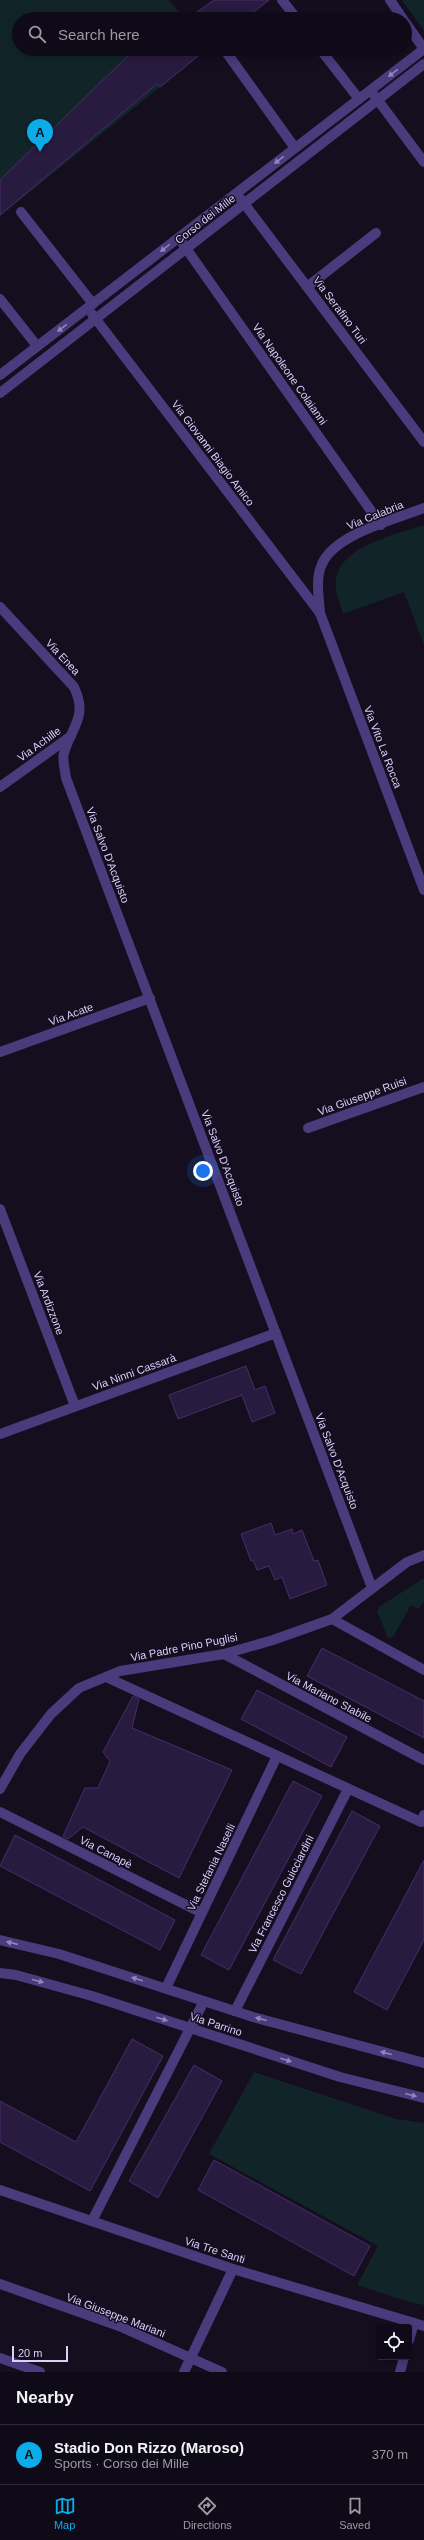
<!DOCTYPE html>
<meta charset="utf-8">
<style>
:root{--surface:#0f0a17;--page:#1d1824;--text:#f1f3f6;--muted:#9b9aa1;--line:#2f2b36;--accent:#0caceb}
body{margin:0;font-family:Helvetica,sans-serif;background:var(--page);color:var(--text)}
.controls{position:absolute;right:12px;bottom:12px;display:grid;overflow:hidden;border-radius:4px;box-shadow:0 2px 10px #0003}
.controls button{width:36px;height:36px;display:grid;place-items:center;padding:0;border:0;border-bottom:1px solid var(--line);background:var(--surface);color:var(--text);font:20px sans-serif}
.scale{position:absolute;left:12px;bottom:10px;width:56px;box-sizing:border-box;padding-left:4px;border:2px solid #dccefd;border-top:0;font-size:11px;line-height:14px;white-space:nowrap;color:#dccefd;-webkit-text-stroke:3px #140e1f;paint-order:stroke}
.you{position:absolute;left:203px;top:1171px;width:14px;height:14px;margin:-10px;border:3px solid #fff;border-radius:50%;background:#1a73e8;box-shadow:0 0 0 6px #1a73e833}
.badge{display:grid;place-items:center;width:26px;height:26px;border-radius:50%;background:var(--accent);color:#111;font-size:13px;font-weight:700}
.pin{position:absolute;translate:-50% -33px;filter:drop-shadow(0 1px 2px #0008)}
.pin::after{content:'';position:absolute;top:21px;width:14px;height:12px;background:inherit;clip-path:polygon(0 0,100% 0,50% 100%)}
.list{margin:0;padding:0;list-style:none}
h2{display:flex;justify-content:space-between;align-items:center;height:52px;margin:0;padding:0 16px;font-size:17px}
h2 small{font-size:13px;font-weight:400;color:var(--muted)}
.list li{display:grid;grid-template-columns:26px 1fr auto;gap:12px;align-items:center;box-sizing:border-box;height:60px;padding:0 16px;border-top:1px solid var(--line)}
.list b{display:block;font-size:15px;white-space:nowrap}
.list p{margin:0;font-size:13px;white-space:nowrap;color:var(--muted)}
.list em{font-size:13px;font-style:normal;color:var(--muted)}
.icon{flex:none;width:22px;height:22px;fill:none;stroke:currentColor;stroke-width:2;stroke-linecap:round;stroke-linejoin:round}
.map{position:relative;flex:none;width:424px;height:2372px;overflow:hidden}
.search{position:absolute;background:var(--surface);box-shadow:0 2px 10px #0003;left:12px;right:12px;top:12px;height:44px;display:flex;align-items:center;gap:10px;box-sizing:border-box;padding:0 14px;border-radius:22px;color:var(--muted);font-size:15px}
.sheet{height:112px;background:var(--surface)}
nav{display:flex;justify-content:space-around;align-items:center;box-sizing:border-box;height:56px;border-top:1px solid var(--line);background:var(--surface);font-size:11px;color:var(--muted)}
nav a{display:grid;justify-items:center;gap:2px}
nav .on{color:var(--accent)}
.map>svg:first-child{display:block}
.green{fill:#112529}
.building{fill:#291b3f;stroke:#452e6a}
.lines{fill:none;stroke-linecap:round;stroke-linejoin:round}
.minor{stroke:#493b7c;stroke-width:10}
.oneway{fill:#9284bc}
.labels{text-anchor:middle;stroke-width:3;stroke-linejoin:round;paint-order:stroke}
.street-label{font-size:11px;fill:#dccefd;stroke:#140e1f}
</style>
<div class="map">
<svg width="424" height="2372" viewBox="0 0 424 2372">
<rect width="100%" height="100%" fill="#140e1f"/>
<!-- green -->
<g class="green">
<path d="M0,0h168l18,19h-167v30h188l-207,167z"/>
<path d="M402,0h22v31z"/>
<path d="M424,525v120l-20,-53 -61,22c-2,-8 -7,-18 -7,-27 -3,-40 59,-52 88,-62z"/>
<path d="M424,1578v23l-5,8 -8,-4 -18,32 -5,1 -11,-27 2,-4z"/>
<path d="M254,2072l142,47 28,4v182l-15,-3 -52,-17 21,-39 -169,-92z"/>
</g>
<!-- building -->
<g class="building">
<path d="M214,0h55l-24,19h-58z"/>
<path d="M135,49h72l-47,38 -3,-3 -157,131v-35z"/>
<path d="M246,1366l9,24 10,-4 10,27 -23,9 -10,-27 -64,24 -9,-24z"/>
<path d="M271,1523l4,12 17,-6 1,5 9,-4 12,31 4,-1 9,25 -37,14 -8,-22 -7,3 -6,-14 -12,4 -4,-10 -2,1 -10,-27z"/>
<path d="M322,1648l102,53v37l-117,-62z"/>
<path d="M257,1690l90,47 -16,30 -90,-48z"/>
<path d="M133,1696l6,3 -7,29 100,42 -53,108 -96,-51 -15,12 -5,-3 22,-48h13l12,-27 -7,-9z"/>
<path d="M293,1781l29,15 -93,174 -28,-15z"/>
<path d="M352,1811l28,15 -79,148 -28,-14z"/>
<path d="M15,1835l160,85 -15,30 -160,-84z"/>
<path d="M424,1860v80l-37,70 -33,-18z"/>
<path d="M132,2039l31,17 -73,135 -90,-49v-41l76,41z"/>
<path d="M194,2065l28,16 -64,117 -29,-17z"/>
<path d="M214,2160l156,86 -16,30 -156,-86z"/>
</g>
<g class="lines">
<!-- minor -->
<g class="minor">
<path d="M282,0l15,19"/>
<path d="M390,0l13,19"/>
<path d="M405,22l19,27"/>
<path d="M224,49l71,99"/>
<path d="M320,49l39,50"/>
<path d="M374,95l50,67"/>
<path d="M240,198l184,244"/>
<path d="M21,212l72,92"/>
<path d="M183,244l198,281"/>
<path d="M307,287l69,-54"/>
<path d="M0,299l37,47"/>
<path d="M92,314l228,299"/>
<path d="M0,375l424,-326"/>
<path d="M0,393l424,-329"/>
<path d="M424,508c-30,12 -89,26 -102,56 -7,15 -3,33 -2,49l104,277"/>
<path d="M0,607l74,80c14,30 -2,39 -10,66 -2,6 1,17 2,25l306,810"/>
<path d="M0,787l71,-51"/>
<path d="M0,1052l150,-54"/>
<path d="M308,1128l116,-41"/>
<path d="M0,1209l75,197"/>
<path d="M0,1434l276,-101"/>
<path d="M332,1619l92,51"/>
<path d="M224,1654l200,106"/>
<path d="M106,1677l315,145 3,-7"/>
<path d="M0,1789l20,-35 31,-40 28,-26 41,-17 104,-17 49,-14 59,-21 75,-57 17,-7"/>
<path d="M0,1812l202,101"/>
<path d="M0,1940l59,14 194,63 171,46"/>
<path d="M0,1973l16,2 76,21 248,81 84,21"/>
<path d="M166,1988l111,-232"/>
<path d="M235,2011l113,-222"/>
<path d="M0,2190l233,79 191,57"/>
<path d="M92,2221l112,-220"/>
<path d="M0,2284l119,42 103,46"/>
<path d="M409,2340l5,-17"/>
<path d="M0,2358l40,14"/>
<path d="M184,2372l49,-103"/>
<path d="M400,2372l4,-15"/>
</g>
</g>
<!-- one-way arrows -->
<defs><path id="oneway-solid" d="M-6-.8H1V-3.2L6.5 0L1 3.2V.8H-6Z"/></defs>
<g class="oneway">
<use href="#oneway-solid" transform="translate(393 73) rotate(142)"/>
<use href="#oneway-solid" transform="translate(279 160) rotate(142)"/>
<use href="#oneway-solid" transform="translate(165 248) rotate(142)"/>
<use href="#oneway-solid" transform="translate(62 328) rotate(142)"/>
<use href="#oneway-solid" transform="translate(12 1943) rotate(-167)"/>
<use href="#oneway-solid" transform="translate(137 1979) rotate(-162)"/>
<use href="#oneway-solid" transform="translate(38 1981) rotate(15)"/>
<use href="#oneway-solid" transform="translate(162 2019) rotate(18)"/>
<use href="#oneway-solid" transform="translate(261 2019) rotate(-165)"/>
<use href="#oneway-solid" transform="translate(386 2053) rotate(-165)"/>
<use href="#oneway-solid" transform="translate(286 2060) rotate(18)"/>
<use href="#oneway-solid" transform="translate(411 2095) rotate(14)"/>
</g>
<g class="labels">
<!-- street labels -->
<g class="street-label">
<text transform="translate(205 219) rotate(-38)" y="4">Corso dei Mille</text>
<text transform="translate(340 310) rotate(53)" y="4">Via Serafino Turi</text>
<text transform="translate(290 374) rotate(55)" y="4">Via Napoleone Colaianni</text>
<text transform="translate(213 453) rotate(53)" y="4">Via Giovanni Biagio Amico</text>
<text transform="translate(375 515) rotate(-22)" y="4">Via Calabria</text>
<text transform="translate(63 657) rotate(47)" y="4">Via Enea</text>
<text transform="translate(39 744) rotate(-36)" y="4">Via Achille</text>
<text transform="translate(383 747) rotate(69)" y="4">Via Vito La Rocca</text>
<text transform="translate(108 855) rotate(69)" y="4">Via Salvo D'Acquisto</text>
<text transform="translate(71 1014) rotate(-20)" y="4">Via Acate</text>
<text transform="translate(362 1096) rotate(-20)" y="4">Via Giuseppe Ruisi</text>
<text transform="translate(223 1158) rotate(69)" y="4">Via Salvo D'Acquisto</text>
<text transform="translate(49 1303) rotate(69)" y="4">Via Ardizzone</text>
<text transform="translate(134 1372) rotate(-20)" y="4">Via Ninni Cassarà</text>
<text transform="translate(337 1461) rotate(69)" y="4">Via Salvo D'Acquisto</text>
<text transform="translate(184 1647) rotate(-11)" y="4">Via Padre Pino Puglisi</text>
<text transform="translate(329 1697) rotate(28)" y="4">Via Mariano Stabile</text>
<text transform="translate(106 1852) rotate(27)" y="4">Via Canapè</text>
<text transform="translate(211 1867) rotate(-64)" y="4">Via Stefania Naselli</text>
<text transform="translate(281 1894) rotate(-63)" y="4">Via Francesco Guicciardini</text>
<text transform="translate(216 2024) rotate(18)" y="4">Via Parrino</text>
<text transform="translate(215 2250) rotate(18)" y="4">Via Tre Santi</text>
<text transform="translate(116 2315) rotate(21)" y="4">Via Giuseppe Mariani</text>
</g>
</g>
</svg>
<div class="controls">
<button><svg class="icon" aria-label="locate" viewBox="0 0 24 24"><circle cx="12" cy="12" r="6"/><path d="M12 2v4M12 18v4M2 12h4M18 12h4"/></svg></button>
</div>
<div class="scale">20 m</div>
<div class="you"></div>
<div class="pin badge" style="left:40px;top:152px">A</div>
<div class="search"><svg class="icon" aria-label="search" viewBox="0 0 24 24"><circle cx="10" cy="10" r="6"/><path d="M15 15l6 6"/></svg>Search here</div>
</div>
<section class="sheet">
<h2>Nearby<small></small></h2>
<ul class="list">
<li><span class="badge">A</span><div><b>Stadio Don Rizzo (Maroso)</b><p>Sports · Corso dei Mille</p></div><em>370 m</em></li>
</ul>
</section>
<nav>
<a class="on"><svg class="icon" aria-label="map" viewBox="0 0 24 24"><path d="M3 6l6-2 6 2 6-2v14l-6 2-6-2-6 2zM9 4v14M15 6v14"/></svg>Map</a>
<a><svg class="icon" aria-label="directions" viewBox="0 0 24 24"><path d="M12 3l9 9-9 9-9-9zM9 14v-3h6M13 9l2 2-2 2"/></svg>Directions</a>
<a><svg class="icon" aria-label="saved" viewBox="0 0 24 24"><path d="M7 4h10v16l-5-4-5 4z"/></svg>Saved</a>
</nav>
